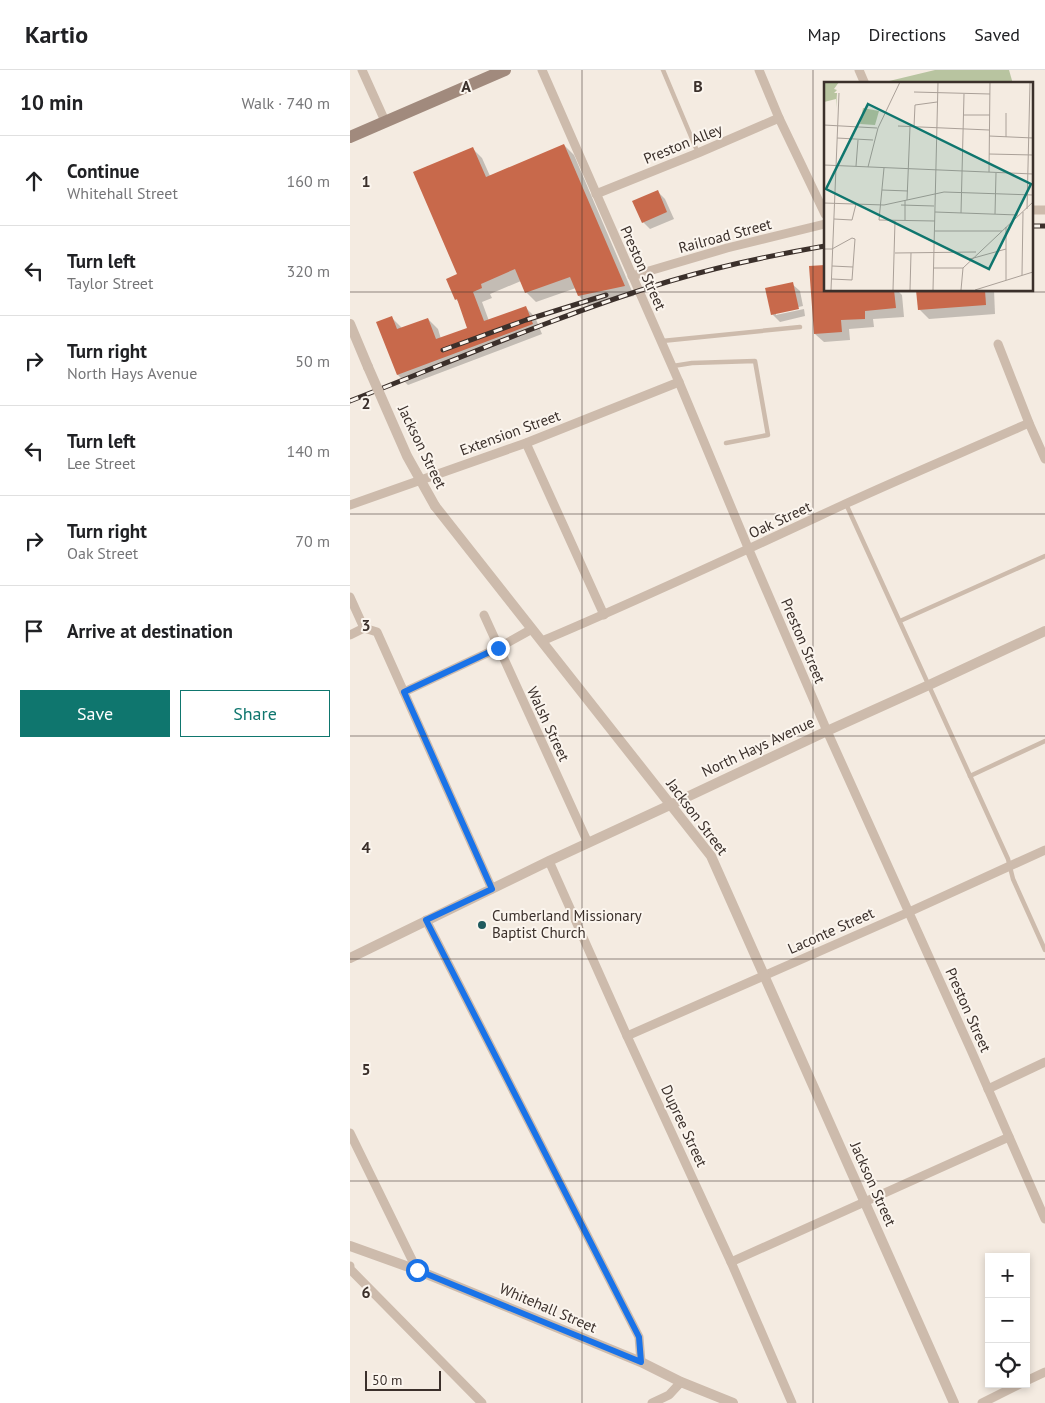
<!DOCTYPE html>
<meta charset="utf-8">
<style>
:root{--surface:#fff;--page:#f6f6f6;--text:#202124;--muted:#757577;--line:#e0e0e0;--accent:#0f766e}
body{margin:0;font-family:"PT Sans",sans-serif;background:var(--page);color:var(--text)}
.controls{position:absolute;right:15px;bottom:15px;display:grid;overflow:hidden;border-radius:0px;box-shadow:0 2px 8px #0003}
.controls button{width:45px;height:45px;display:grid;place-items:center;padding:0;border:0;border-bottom:1px solid var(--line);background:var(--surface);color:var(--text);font:25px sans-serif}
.scale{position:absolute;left:15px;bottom:12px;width:76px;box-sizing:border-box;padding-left:5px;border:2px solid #3b302b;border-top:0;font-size:14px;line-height:18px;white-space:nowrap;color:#3b302b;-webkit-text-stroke:4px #fbf5ee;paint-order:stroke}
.stop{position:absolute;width:15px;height:15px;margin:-11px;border:4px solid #1a73e8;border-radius:50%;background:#fff}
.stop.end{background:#1a73e8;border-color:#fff;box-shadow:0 1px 5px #0008}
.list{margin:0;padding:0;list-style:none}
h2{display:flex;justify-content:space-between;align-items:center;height:65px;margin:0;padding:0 20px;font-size:21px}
h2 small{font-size:16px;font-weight:400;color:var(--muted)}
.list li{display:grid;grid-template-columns:32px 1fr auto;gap:15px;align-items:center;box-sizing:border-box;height:90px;padding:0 20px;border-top:1px solid var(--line)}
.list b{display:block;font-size:19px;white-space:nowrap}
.list p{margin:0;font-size:16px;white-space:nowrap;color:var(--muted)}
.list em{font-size:16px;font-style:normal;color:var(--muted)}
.actions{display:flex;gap:10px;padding:15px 20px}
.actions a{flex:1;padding:11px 0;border:1px solid var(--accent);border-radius:0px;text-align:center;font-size:18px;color:var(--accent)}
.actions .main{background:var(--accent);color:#fff}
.icon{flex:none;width:28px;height:28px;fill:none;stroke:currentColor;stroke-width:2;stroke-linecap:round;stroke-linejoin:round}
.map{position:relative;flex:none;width:695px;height:1333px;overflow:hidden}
header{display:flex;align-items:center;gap:30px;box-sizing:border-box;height:70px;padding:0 25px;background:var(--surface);border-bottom:1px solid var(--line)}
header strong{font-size:24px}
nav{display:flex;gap:28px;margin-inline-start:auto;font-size:18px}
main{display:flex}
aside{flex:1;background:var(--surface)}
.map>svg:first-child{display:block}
.green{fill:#b8c4a0}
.shadow{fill:#0003}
.building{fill:#c8694b}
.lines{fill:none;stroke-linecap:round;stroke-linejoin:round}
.service{stroke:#cdbbac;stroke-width:4.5}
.minor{stroke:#cdbbac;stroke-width:9}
.tertiary{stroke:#cdbbac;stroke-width:10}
.secondary{stroke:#a18a7d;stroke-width:12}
.rail-casing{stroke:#3b302b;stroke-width:5}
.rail{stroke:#fbf5ee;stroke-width:3;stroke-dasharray:9;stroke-linecap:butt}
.tertiary-bridge{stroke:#cdbbac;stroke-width:10}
.route{stroke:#1a73e8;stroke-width:6}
.grid{fill:none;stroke:#3b302b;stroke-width:1;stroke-opacity:0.55}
.poi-dot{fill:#1f5a5e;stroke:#fbf5ee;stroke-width:2}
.labels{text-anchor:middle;stroke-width:4;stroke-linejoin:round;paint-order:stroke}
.street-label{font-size:15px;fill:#3b302b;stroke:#fbf5ee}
.poi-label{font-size:15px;fill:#3b302b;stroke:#fbf5ee;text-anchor:start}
.inset-road{fill:none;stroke:#aaa098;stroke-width:1}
.view{fill:#0f766e;fill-opacity:0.15;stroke:#0f766e;stroke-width:2.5}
.inset-edge{fill:none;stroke:#3b302b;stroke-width:2.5}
.grid-label{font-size:16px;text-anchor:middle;font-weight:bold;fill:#3b302b;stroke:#fbf5ee;stroke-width:4;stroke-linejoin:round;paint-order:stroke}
</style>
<header>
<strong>Kartio</strong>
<nav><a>Map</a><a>Directions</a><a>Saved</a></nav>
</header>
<main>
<aside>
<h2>10 min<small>Walk · 740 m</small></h2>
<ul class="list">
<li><svg class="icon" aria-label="ahead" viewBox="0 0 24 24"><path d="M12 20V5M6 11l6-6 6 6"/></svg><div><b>Continue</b><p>Whitehall Street</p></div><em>160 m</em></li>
<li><svg class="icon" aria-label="left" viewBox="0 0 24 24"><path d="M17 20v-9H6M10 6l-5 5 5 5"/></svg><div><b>Turn left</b><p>Taylor Street</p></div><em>320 m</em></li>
<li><svg class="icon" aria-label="right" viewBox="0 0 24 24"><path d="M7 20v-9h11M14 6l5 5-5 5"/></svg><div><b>Turn right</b><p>North Hays Avenue</p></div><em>50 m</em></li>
<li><svg class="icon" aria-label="left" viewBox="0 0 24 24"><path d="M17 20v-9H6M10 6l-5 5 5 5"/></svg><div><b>Turn left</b><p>Lee Street</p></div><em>140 m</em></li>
<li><svg class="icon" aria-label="right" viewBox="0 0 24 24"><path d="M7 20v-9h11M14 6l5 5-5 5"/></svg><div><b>Turn right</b><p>Oak Street</p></div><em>70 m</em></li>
<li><svg class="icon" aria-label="arrive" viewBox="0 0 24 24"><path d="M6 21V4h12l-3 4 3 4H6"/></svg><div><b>Arrive at destination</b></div></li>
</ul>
<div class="actions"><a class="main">Save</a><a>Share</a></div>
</aside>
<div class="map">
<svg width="695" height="1333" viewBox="0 0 695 1333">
<rect width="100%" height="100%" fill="#f4ebe1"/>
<!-- green -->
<path class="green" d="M585,0h74l4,14h-127l-1,-2z"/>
<!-- shadow -->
<g class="shadow">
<path d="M214,75l10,10 60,141 -45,10 -10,-10 -3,-8 -40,14 -10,-10 -5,-11 -31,13 2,4 -10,4 7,19 36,-14 10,10 7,17 -134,51 -10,-10 -20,-52 14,-5 10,10 26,-9 10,10 3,10 28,-11 -10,-25 -3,-4 16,-151 10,10 8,18z"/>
<path d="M308,122l7,7 9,20 -24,10 -7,-7z"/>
<path d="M475,196v24h72l5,5 2,22 -31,2 1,8 -25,2 1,11 -26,2 -9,-8z"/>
<path d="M442,214l8,7 3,15 -27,6v3l28,-6 1,7 -25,6 -8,-8z"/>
<path d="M567,220h77l1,24 -66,5 -10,-10z"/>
</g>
<!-- building -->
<g class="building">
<path d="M214,74l61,142 -47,10 -8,-19 -45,16 -10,-24 -34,15 1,4 -9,4 11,29 42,-15 7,18 -136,51 -21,-53 16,-6 5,13 31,-11 8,21 31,-11 -10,-29 -2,1 -9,-21 11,-5 -44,-102 60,-25 13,30z"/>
<path d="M308,120l9,22 -25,11 -10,-22z"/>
<path d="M475,195v25h69l2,18 -31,3v8l-24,1 1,12 -28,2 -5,-68z"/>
<path d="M443,212l6,27 -28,6 -6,-27z"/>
<path d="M566,220h69l1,15 -68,5z"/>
</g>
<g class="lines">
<!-- service -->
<g class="service">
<path d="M313,0l35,83"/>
<path d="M312,271l138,-14"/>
<path d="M323,296l19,-3 63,-2 13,74 -42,8"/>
<path d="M496,434l162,355 5,20 32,71"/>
<path d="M550,551l145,-65"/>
<path d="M620,706l75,-35"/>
</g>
<!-- minor -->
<g class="minor">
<path d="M12,0l23,51"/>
<path d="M192,0l137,312 70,168 78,181 144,319 74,169"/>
<path d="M409,0l20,48 46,96"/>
<path d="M509,0l6,14"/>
<path d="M246,124l102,-41 81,-35"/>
<path d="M681,140h14"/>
<path d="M282,206l95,-28 98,-24"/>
<path d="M648,274l31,79 16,36"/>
<path d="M176,373l78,172"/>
<path d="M0,435l176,-62 153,-61"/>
<path d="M0,527l14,31 13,4 115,257"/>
<path d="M134,545l104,228"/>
<path d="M0,565l14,-7"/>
<path d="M192,571c102,-43 202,-90 303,-137 61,-28 123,-54 184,-81"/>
<path d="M54,622l94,-44 34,-19"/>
<path d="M199,791l78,175 104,226 61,141"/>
<path d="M76,850l213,417 2,25"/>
<path d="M277,966l282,-124 136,-62"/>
<path d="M638,1019l57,-27"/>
<path d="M0,1063l67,137"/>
<path d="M381,1192l278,-125"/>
<path d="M0,1196v3l132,134"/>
<path d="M676,1311l19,-9"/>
<path d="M302,1333l17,-8 12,-13"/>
<path d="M632,1333l38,-19"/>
</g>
<!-- tertiary -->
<g class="tertiary">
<path d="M0,254l18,43"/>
<path d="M85,436l276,350 243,547"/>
<path d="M0,888l199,-97 121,-56 157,-74 102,-46 116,-54"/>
<path d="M0,1176l67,24 224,92 40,20 52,21"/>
</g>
<!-- secondary -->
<path class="secondary" d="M0,67l155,-67"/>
<defs>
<g id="rail">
<path d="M681,156h14"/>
<path d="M93,280l83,-30 80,-25"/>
<path d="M0,331c105,-41 211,-87 320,-120 51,-15 103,-26 155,-35"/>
</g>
</defs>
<!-- rail casing -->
<use href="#rail" class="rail-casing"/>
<!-- rail -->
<use href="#rail" class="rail"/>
<!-- tertiary-bridge -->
<path class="tertiary-bridge" d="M18,297l39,89 28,50"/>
</g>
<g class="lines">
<!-- route -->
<path class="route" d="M67,1200l224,92 -2,-25 -213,-417 66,-31 -88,-197 94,-44"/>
</g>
<!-- grid -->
<path class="grid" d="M232,0v1333M463,0v1333M0,222h695M0,444h695M0,666h695M0,889h695M0,1111h695"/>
<!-- markers -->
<circle class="poi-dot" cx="132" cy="855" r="5"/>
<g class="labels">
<!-- street labels -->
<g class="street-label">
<text transform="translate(333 74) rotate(-22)" y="5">Preston Alley</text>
<text transform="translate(375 166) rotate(-15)" y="5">Railroad Street</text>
<text transform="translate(293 198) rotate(66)" y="5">Preston Street</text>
<text transform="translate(160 363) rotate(-20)" y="5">Extension Street</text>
<text transform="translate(72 377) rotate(64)" y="5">Jackson Street</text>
<text transform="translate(430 450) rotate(-25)" y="5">Oak Street</text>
<text transform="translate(453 571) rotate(67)" y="5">Preston Street</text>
<text transform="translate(198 654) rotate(65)" y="5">Walsh Street</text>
<text transform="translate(408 677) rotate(-25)" y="5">North Hays Avenue</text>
<text transform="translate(347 747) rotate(53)" y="5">Jackson Street</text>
<text transform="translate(481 861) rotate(-24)" y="5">Laconte Street</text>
<text transform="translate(618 940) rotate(66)" y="5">Preston Street</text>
<text transform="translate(334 1056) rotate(65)" y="5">Dupree Street</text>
<text transform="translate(523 1114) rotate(66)" y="5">Jackson Street</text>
<text transform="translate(198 1238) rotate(23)" y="5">Whitehall Street</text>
</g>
<!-- poi labels -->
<g class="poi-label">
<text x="142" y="851">Cumberland Missionary<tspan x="142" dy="17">Baptist Church</tspan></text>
</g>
</g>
<!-- overview -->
<g transform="translate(474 12)">
<rect width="209" height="209" fill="#f4ebe1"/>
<path d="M15,0l-5,7 3,1 -3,3h3l-1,15v-9l-12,3v-19zM39,26l16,3 -4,14 -15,-1z" fill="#b8c4a0"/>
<path class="inset-road" d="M90,10l76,2M140,33h26M0,43l53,3M74,44l91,4M90,45l1,-22 22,-3M165,54l44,2M182,55v-24M13,56l36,2M165,72l44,1M0,83l209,9M32,84l2,-26M44,85l10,-39 22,-46M60,86l-5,52 56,1M165,90l1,-90M58,108l26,1M81,118v20M83,118l3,-73M0,121l60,2 60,-13 89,3M77,123l33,1M203,127l3,-127M111,130l83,3M137,131l3,-119M171,132l1,-41M10,137l18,1 4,-16M111,149h67M0,167h8l20,-11 3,1 -3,41 -20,-1M71,171l81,-1M146,177l36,-10M8,184l21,1M110,186h29M198,193l1,-63M182,198v-53M7,208l8,-197M69,208l2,-69M86,208l1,-37M109,208l5,-208M137,208l2,-22 70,-66M151,208l58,-18"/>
<path class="view" d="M44,22l163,80 -42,85 -163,-80z"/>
<rect width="209" height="209" class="inset-edge"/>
</g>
<g class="grid-label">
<text x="116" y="22">A</text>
<text x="348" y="22">B</text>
<text x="16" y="117">1</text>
<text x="16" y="339">2</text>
<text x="16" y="561">3</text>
<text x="16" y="783">4</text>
<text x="16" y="1005">5</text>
<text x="16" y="1228">6</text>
</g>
</svg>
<div class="controls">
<button>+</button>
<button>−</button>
<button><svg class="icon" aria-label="locate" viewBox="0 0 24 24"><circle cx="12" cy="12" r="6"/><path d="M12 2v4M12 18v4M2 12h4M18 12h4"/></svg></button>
</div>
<div class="scale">50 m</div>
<div class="stop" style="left:67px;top:1200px"></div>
<div class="stop end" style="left:148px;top:578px"></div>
</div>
</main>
